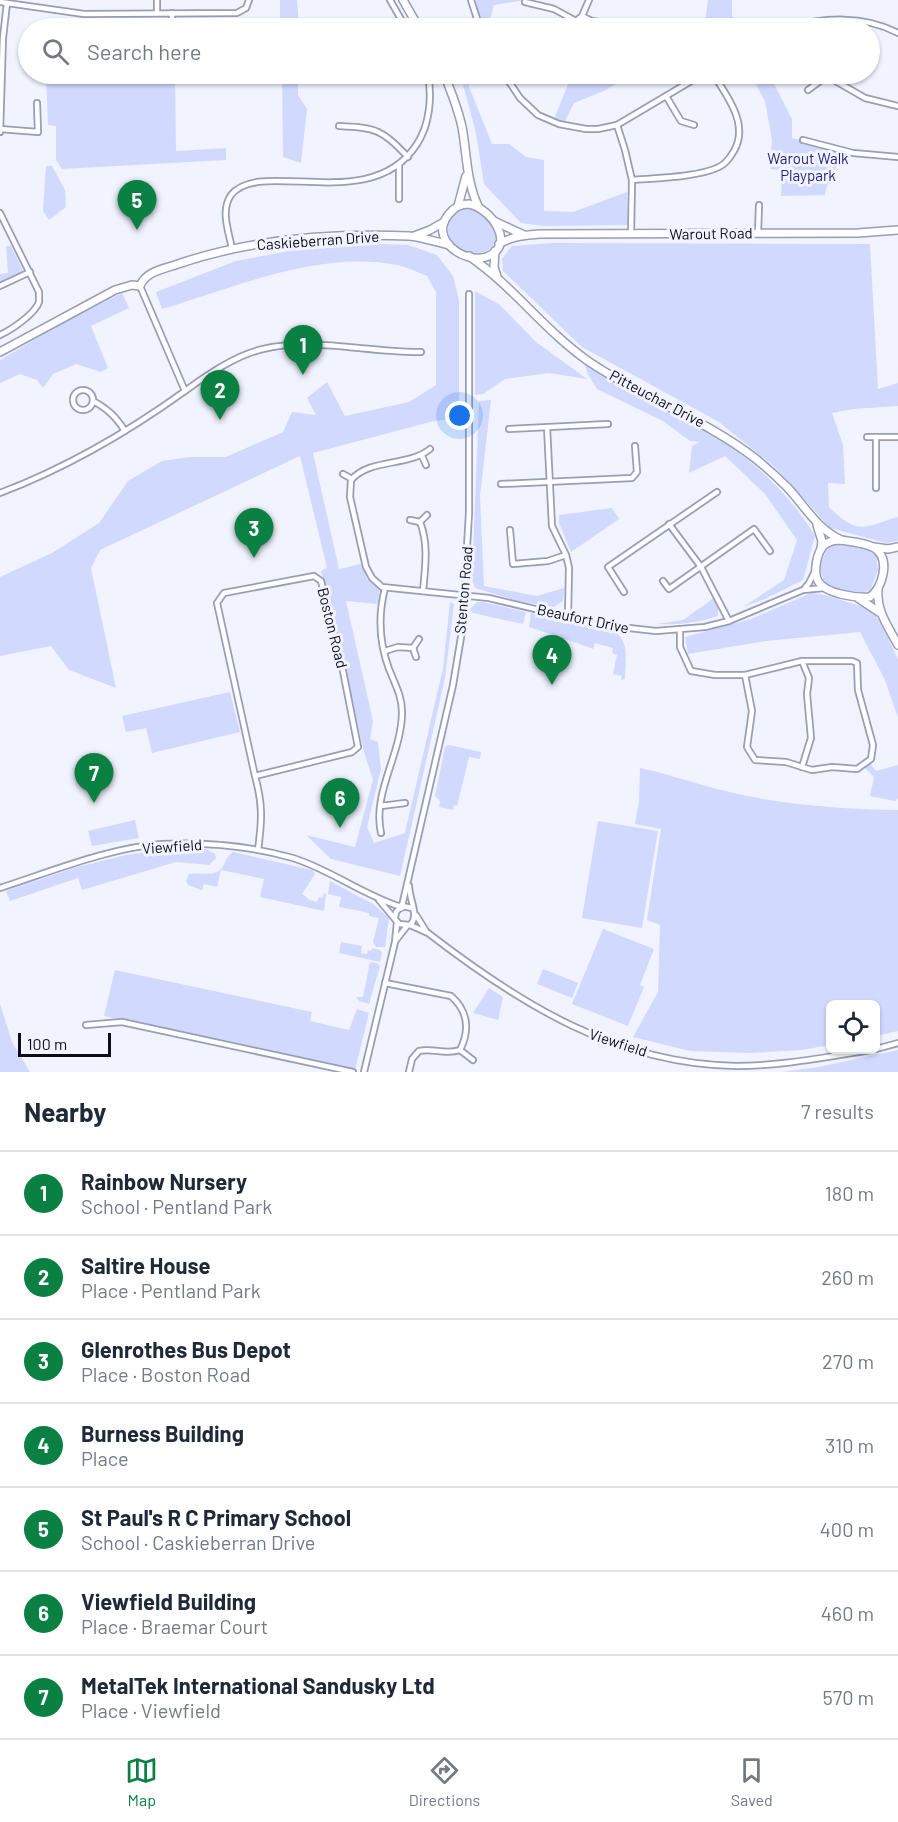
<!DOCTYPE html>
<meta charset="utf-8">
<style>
:root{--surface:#fff;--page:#f6f6f7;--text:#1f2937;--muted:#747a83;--line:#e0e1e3;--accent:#0b8043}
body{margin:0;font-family:Barlow,sans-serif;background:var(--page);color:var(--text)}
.controls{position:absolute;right:18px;bottom:18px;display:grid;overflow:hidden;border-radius:9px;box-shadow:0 2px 4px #0004}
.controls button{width:54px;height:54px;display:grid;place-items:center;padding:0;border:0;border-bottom:2px solid var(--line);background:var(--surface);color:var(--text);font:30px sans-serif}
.scale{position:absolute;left:18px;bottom:15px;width:93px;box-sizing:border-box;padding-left:6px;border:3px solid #0c0e17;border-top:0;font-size:16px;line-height:21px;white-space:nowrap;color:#0c0e17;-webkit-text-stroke:4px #f1f3ff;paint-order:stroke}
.you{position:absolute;left:460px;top:416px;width:21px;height:21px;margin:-15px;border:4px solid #fff;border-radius:50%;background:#1a73e8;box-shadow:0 0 0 9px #1a73e833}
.badge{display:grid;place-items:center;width:39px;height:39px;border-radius:50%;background:var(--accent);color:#fff;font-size:20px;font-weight:700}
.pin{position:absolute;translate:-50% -50px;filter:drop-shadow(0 2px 3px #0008)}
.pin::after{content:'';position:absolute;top:32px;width:21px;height:18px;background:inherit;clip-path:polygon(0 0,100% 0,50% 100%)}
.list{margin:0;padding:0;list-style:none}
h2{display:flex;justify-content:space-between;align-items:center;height:78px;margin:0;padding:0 24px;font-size:26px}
h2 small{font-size:20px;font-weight:400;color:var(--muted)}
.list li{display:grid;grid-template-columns:39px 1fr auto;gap:18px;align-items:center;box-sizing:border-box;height:84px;padding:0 24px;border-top:2px solid var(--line)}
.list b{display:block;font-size:22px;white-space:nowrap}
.list p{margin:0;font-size:20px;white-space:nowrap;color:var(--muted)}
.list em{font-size:20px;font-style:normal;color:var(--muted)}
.icon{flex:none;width:33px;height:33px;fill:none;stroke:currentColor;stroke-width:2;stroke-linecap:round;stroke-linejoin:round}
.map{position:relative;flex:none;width:898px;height:1072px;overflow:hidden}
.search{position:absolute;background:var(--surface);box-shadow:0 2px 4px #0004;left:18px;right:18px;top:18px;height:66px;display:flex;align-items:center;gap:15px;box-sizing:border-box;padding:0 21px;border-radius:33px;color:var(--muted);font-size:22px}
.sheet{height:666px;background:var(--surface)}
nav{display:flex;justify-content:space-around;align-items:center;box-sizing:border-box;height:84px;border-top:2px solid var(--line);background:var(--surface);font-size:16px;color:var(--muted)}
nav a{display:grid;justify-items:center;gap:3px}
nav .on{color:var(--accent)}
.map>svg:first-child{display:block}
.green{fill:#d2d9ff}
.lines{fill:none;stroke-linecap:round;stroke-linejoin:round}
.street-casing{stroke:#989db8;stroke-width:8}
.secondary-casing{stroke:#989db8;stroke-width:10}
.street{stroke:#fff;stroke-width:4.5}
.secondary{stroke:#fff;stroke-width:7}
.labels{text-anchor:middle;stroke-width:6;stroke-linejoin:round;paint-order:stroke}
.park-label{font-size:15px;fill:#241d7d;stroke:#f1f3ff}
.street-label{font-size:15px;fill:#0c0e17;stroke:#f1f3ff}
</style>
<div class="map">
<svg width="898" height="1072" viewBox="0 0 898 1072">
<rect width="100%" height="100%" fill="#f1f3ff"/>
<!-- green -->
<g class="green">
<path d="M280,0h17l2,28h-19z"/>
<path d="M476,0h49l-31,5 -6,23h-8l-7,-19 4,-1z"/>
<path d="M708,0h24v16l8,12h-51l16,-7z"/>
<path d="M46,74h129l1,77 50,-3v12l-164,9 -6,-9v-34l-8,-1z"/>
<path d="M282,74h16v21l9,14 -6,54 -18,-6z"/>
<path d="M572,74h61l-27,16 -32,13 -11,22 -10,-3z"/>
<path d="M750,74h19l23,45v19l51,13 -17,38 -1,6 -44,1 1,-26 -12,-1 2,-29 -7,-39z"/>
<path d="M468,84l24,60h17l17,13 18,3v51l29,1 54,-20v33l-83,1 -23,-3 -37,-39 -8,-51 -13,-48z"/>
<path d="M46,166h6l13,24 1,17 -17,13 -6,-9z"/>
<path d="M469,207c9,2 13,7 19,13 30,31 -25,50 -43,12 3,-13 10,-23 24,-25z"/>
<path d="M552,243l318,1 8,145 20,-6v23l-45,3 -21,4 11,32 2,39 -17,-1 1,24c29,29 35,20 69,10v24l-12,2 -56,-15 -53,-59 -58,-47 -137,-75 -79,-76 -1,-12 10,-13z"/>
<path d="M379,244l29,1 29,10 16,21 6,24v118l-25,3 -121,32 26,116 22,-5 6,15 13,11 -3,14 -31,-3 27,120 -3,18 8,3 3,27 -14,58 7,16 31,-10 38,-165 7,-66 4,2 -9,74 -45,198 -69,-17 -25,-24 49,12 18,-67 -9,-28 -43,-181 6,-3 -27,-112 -200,94 -9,18 25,120 -47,-18 -18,-24 -51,10v-79l52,-24 47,-30 29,-42 34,-20 27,-4h37l57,-25 9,-20 24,3 -9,-17 20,-16 18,34 64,-14 27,-17v-93l-9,-16c-10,-4 -20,-9 -30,-11 -77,-15 -162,22 -235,44l-6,-17 80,-31 53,-10z"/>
<path d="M6,246h5l14,29 -25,11v-12l8,-1z"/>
<path d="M475,291l25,14 36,37 51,37 -38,-6 -44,6 -22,15 -8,1z"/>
<path d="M122,293l7,15 -38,18 17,42 -7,4 -25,-8 -23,10 -10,14 -6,-8 -17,-6 -20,9v-23l63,-37z"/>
<path d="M585,364c31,20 65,34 98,52 52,29 101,68 132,120l-12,44 -38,19 -22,8 41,-27 13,-40 -32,-46 -40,-38 -36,17 3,-27 8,-4 -10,-1 -27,-20 -66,-32 -10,-16z"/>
<path d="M491,400l-11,96 4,90 53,10 27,-8 -1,13 -9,6 -37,-6 -42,-13 -3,-9 7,-178z"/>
<path d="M612,508l7,11 -48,33 -12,-29v-8z"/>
<path d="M836,543l30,6 10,6 2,15 -7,19c-13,8 -32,2 -45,-6 -9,-12 -4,-21 0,-33z"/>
<path d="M811,593l10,1 43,13 12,9 8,13 14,31v58l-13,-38 -25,-48 -94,9 -78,13 -3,-17 66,-18z"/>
<path d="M714,598l4,10v8c-21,7 -40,9 -61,8l26,-4z"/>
<path d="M477,602h6l43,10 -3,12 -50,-11 -3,-4z"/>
<path d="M531,613l85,20c14,9 9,31 9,46l-4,1 1,-4 -9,-2 4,-19 -5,-2 1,-5 -18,-5 -2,6 -5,-2 -59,-20z"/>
<path d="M230,692l10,40 -88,21 -6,-25 -20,4 -4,-16z"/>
<path d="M449,745l32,7 -1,7 -11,-2 -12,49 -3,-1 -1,5 -14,-3 1,-6 -5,-5 10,-49z"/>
<path d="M868,761l8,10 22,-6v33l-3,3 -25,-5 4,-19 -12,-12z"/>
<path d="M640,768c30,6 59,17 89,24 55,13 112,17 169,18v221l-22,5v-31h-46v40l-28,5 -52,3 -60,-2 -57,-14 25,-45 2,-67 -13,-5 14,-91 -26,-5 4,-23z"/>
<path d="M135,820l4,18 -47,8 -4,-15z"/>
<path d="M598,821l60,10 -16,97 -60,-10z"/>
<path d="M169,849h37l9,5 1,4 -7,7 -33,-3 -94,28 -4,-12 -68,23 -4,-10 68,-23 52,-13z"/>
<path d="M233,852l79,18 3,4 -13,20 8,6 7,2 2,-5 4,1 1,-5 2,1 -2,17 -64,-14 4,-18 -43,-9 -4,17 -13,-3 -2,6 -14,-5 -2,-4 3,-7c9,-2 22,2 30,-3 7,-5 5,-13 14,-19z"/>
<path d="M330,881l43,23 16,14 -4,29h-9l-3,-5 6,-24 -10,-2v-3l-30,-6 2,-10 -13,-3z"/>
<path d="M603,929l51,20 -14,36 4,2 -16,39 -56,-22z"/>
<path d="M341,942l21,4 -1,7 6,1 1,-4 3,1 1,-3 8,2 2,3 -2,9 -41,-9z"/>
<path d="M370,962l7,1 3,3 -11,38 -10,-3 -3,-4h7z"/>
<path d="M543,969l35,14 -6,15 -35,-14z"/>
<path d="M115,970l197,42 -2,9 39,9 8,-21 12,4 -14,57 -251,-54z"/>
<path d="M489,988l14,9 -5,23 -25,-7z"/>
<path d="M0,1004l12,38 18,30h-30z"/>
<path d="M898,1050v22h-116l37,-5z"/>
</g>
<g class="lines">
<defs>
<g id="street">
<path d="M390,0l16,28"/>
<path d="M471,0l9,28"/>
<path d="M0,2l84,12 153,-1 9,-5 3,-8"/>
<path d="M525,2l29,7 22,12"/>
<path d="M157,13v-13"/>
<path d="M172,13v15"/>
<path d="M582,16l10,5 37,6"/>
<path d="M568,28l14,-12 7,-16"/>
<path d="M788,28c35,-11 76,-13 110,5"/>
<path d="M504,74l16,24 18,17 21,9 27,5h12l19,-4 86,-51"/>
<path d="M808,90l19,-14 38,22 33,8"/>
<path d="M666,96l15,25 13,4"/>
<path d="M617,125l8,25 7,30 -1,54"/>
<path d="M339,126c38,2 42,3 69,31"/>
<path d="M0,129l38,3 -1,-29"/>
<path d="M0,132l3,-94 4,-35"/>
<path d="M803,140l50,13 45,4"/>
<path d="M399,164v35"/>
<path d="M632,180c23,-2 67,-3 87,-13 6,-3 10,-8 13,-13 19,-27 -4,-57 -19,-80"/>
<path d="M0,213l39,79c0,1 0,10 0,10 -4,12 -28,28 -39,33"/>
<path d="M758,233l1,-28"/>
<path d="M232,249c-3,-17 -12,-38 -1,-54 29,-38 140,21 186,-51 13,-20 15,-47 11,-70"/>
<path d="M0,286l30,-14"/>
<circle cx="83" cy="400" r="10"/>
<path d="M185,391c23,-17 51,-36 78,-42 49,-12 107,4 158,3"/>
<path d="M93,401c15,8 23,16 32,30"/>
<path d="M547,427l5,99 14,29 3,13 -1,48"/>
<path d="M509,429l99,-5"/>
<path d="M867,437h31"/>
<path d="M876,437v51"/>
<path d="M430,449c-22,18 -60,9 -79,31l-1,17 16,70 6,11 10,9 107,11 113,27 54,6 49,-4 24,-6 74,-31 21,-2"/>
<path d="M422,456l4,9"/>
<path d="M343,474l9,5"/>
<path d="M501,484l131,-6 5,-6 -2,-26"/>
<path d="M0,493c66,-25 128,-61 185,-102l-45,-105"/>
<path d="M410,520l10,2"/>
<path d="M669,524l32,43 28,54"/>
<path d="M510,530l3,34 35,-3 18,-6"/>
<path d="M663,581l6,8 85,-60 16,22"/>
<path d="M805,588l4,-5 5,-10"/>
<path d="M423,591c2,-23 6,-46 -3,-69l7,-7"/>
<path d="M624,592l-16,-25 109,-75"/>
<path d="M680,630v17l11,24 24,4h30l57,-14h50l5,2 1,27 15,55 -2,14 -14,10 -25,-2 -20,3 -26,-8 -31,-2 -8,-13 5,-36 -7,-36"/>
<path d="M413,648l6,-9"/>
<path d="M413,648l3,9"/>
<path d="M385,651l13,-4 15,1"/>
<path d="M802,661l7,17 -2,16 4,44 -9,29"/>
<path d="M255,776l97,-24 6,-5 -15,-76 -22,-90 -7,-5 -90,17 -7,10 38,173c8,29 7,44 3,74"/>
<path d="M381,806l24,-3"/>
<path d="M381,833c-9,-41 21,-79 21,-121 0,-16 -7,-28 -13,-43 -10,-27 -11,-54 -4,-81"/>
<path d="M0,888c50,-16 111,-41 162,-44 44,-2 89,2 131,14 38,12 70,37 108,49l-5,5 -1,6"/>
<path d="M379,900l20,24 11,1c10,-9 -1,-26 -1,-39"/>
<path d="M412,908l-10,-2 51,-221 9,-54 7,-118v-219"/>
<path d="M416,915l10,16"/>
<path d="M410,925l18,8c92,71 188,131 308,133 46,0 90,-9 135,-16"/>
<path d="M396,940l11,-14"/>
<path d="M385,983l66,13c17,15 19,34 9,54 -14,5 -27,-2 -41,1l-7,8 -3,13"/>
<path d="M86,1025l36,-3 231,50"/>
<path d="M876,1049l22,-6"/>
<path d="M460,1050l13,10"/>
<path d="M364,1072l31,-130 2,-20"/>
</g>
<g id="secondary">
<path d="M403,0l16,28"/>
<path d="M444,74c7,17 14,35 18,53 5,27 4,53 16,79"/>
<path d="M469,204c22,4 49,42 17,53 -22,7 -58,-18 -37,-43 6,-7 11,-10 20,-10z"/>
<path d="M458,206l8,-30"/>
<path d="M496,222l28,13"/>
<path d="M414,236l16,-6 14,-8"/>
<path d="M499,244c13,-8 28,-9 42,-10l317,-1 40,-3"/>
<path d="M495,251l-1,16 3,10"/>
<path d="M469,256c44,30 75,74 119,105 54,37 117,58 168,98 11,9 21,18 31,28 18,19 29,41 54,53"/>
<path d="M0,352l115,-62 17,-5 8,1c6,-15 24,-17 38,-22 73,-25 154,-31 231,-28 13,1 27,6 40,9"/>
<path d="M817,525l5,16 -1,8"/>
<path d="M841,540c11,2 29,3 36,10 13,12 5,38 -7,47 -15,1 -44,-3 -52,-16 -5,-9 -1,-29 6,-36 5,-4 11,-5 17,-5z"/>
<path d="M874,547l14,2 10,-2"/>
<path d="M878,589c-2,22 10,37 20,56"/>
<path d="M858,598l21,14"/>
<path d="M401,907l1,-1"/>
</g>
</defs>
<!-- street casing -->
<use href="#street" class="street-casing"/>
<!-- secondary casing -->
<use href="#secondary" class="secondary-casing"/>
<!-- street -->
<use href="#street" class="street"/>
<!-- secondary -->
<use href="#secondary" class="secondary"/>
</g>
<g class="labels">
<!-- park labels -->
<g class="park-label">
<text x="808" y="164">Warout Walk<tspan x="808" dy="17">Playpark</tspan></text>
</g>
<!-- street labels -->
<g class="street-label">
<text transform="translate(711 234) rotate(-1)" y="5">Warout Road</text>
<text transform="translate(318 241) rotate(-4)" y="5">Caskieberran Drive</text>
<text transform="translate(657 399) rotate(28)" y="5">Pitteuchar Drive</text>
<text transform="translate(464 590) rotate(-85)" y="5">Stenton Road</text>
<text transform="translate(583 619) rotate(12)" y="5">Beaufort Drive</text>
<text transform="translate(332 628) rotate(76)" y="5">Boston Road</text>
<text transform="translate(172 847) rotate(-4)" y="5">Viewfield</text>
<text transform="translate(618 1043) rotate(18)" y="5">Viewfield</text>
</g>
</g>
</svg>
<div class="controls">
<button><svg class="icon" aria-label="locate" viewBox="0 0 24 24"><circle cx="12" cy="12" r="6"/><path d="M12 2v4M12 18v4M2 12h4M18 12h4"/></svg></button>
</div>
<div class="scale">100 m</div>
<div class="you"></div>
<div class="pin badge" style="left:303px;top:375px">1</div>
<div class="pin badge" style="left:220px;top:420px">2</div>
<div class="pin badge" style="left:254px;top:558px">3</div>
<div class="pin badge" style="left:552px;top:685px">4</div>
<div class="pin badge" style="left:137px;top:230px">5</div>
<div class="pin badge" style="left:340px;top:828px">6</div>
<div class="pin badge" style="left:94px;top:803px">7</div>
<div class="search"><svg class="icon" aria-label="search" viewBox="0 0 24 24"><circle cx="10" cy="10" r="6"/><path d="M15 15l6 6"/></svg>Search here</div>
</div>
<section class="sheet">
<h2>Nearby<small>7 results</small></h2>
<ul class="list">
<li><span class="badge">1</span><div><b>Rainbow Nursery</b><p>School · Pentland Park</p></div><em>180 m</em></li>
<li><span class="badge">2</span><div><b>Saltire House</b><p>Place · Pentland Park</p></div><em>260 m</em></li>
<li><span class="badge">3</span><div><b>Glenrothes Bus Depot</b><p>Place · Boston Road</p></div><em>270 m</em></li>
<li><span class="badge">4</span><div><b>Burness Building</b><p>Place</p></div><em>310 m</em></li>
<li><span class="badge">5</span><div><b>St Paul's R C Primary School</b><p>School · Caskieberran Drive</p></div><em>400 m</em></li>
<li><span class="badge">6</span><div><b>Viewfield Building</b><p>Place · Braemar Court</p></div><em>460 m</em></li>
<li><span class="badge">7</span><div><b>MetalTek International Sandusky Ltd</b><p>Place · Viewfield</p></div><em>570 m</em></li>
</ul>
</section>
<nav>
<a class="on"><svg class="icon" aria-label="map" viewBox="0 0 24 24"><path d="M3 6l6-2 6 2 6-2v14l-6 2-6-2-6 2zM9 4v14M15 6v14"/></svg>Map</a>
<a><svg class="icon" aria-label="directions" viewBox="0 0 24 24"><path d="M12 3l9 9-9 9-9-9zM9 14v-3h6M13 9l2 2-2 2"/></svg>Directions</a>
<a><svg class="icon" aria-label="saved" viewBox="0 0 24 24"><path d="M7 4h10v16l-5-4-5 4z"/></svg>Saved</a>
</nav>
